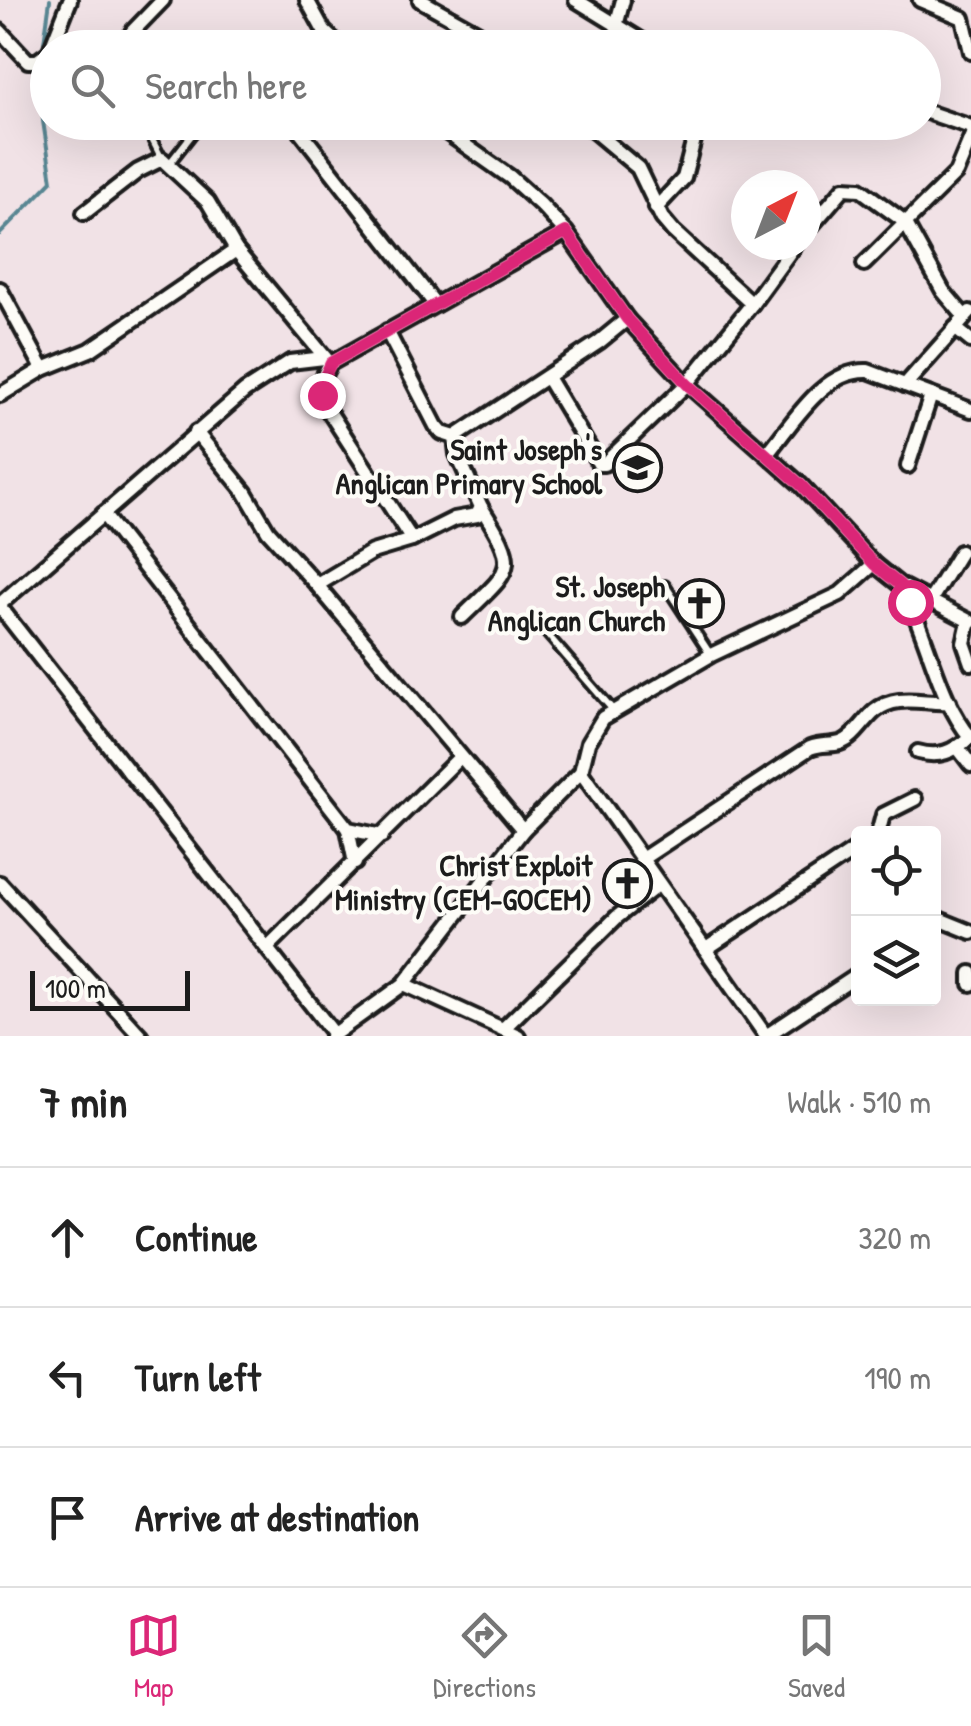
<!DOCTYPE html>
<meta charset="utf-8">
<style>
:root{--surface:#fff;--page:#f2f2f2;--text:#222;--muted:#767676;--line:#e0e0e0;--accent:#db2777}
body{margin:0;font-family:"Patrick Hand",sans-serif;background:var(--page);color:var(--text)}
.controls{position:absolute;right:30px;bottom:30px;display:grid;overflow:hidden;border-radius:10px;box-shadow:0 10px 40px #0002}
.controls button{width:90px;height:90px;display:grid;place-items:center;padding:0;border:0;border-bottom:2px solid var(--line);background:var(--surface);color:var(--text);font:50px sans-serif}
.compass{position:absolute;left:731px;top:170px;width:90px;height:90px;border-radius:50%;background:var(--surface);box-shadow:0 10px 40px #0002;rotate:42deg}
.scale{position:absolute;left:30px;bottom:25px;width:160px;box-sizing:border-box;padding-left:10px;border:5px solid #1c1c1c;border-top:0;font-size:28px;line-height:35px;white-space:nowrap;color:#1c1c1c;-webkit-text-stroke:8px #fdfcf7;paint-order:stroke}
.stop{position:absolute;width:30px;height:30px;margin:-22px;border:8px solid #db2777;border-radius:50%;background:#fff}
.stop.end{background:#db2777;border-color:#fff;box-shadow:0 2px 10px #0008}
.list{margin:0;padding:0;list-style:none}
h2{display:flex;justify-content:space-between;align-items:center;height:130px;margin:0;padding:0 40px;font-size:42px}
h2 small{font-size:32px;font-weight:400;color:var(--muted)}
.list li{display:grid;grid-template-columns:65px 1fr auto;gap:30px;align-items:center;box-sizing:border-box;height:140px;padding:0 40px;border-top:2px solid var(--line)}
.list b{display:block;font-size:38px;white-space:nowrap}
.list em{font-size:32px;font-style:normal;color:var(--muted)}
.icon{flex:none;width:55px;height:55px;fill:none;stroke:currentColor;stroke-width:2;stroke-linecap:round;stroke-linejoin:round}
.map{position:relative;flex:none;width:971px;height:1036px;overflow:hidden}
.search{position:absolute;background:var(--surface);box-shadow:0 10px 40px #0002;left:30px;right:30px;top:30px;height:110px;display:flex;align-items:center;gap:25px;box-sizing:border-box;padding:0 35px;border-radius:55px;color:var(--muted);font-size:38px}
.sheet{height:550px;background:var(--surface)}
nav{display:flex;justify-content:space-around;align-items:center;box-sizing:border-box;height:140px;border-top:2px solid var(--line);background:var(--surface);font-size:28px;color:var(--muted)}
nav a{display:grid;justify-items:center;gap:5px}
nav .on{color:var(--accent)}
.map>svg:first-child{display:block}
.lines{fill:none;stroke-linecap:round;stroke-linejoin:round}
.stream{stroke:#598692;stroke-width:4}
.lane-casing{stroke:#1c1c1c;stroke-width:14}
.street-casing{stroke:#1c1c1c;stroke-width:20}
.lane{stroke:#fdfcf7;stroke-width:6}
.street{stroke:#fdfcf7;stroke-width:12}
.route{stroke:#db2777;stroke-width:12}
.labels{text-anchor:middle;stroke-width:8;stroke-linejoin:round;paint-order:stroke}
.poi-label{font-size:30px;font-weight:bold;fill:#1c1c1c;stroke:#fdfcf7;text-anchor:end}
</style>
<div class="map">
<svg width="971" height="1036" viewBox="0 0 971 1036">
<rect width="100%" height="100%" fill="#f1e2e6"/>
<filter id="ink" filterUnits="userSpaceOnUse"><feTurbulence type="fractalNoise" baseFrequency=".01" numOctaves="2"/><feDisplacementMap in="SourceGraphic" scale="20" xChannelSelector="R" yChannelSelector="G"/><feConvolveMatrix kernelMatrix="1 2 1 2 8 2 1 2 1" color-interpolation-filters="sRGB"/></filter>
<g filter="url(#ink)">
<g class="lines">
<!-- stream -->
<g class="stream">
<path d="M43,50l7,-50"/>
<path d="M0,234l52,-53 -9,-60 -2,-57"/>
</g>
<defs>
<g id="lane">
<path d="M143,122l18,35"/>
<path d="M169,164l32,-41"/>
<path d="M665,585l45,69"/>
<path d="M540,626l73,84"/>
</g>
<g id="street">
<path d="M307,0l17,31 18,17"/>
<path d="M420,0l57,32 21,16"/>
<path d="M576,0l78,48"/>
<path d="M920,0l43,18 8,34"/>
<path d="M616,26l7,-26"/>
<path d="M0,31l28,30h9l11,-8"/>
<path d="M132,32l31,-32"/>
<path d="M51,48l19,-48"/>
<path d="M924,111l47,16"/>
<path d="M293,122l142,182"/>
<path d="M432,122l78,55 31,28 25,27 61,87 60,65 114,101 73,79 26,21 71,37"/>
<path d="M583,122l55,46 24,50 11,13 79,73"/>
<path d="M656,208l28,-30 12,-46"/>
<path d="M84,213l54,-42 24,-12 46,43 28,48 93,112"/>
<path d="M806,232l38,-44 16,1 45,33 38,69 22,26"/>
<path d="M864,264l92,-91 15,-36"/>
<path d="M0,289l43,80"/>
<path d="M955,328l16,13"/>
<path d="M387,331l49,95 6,7 13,4 144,-95 28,-23"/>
<path d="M547,377l52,87h5l83,-80 65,-80 43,-59"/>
<path d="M905,385l65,-73"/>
<path d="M0,395l43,-26 47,-19 146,-100"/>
<path d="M196,432l49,60 23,39 49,54 206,245"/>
<path d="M767,454c26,-31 56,-85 101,-83l103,39"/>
<path d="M908,466l23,-71"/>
<path d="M103,514l245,315 34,7"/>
<path d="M412,540l42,-21 23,-4 4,-8 -24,-53 -2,-17"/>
<path d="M317,585l55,-33 40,-12 -86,-133c-6,-17 -6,-30 5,-44l235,-131"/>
<path d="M901,587c28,47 35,109 70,151"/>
<path d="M930,601l30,-49"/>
<path d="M0,604l245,-213 45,-29 34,-4"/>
<path d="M0,607l334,427"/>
<path d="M462,617c50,-49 59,-47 19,-110"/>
<path d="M969,621l-5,22 7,20"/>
<path d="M958,748l13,17"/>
<path d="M918,752c21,6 35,0 52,-15"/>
<path d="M581,772l185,264"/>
<path d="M348,829l7,34"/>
<path d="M878,834l5,-19 32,-16"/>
<path d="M642,859l168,-111c12,-5 19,-2 30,-5 14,-4 24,-23 35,-32 22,-18 49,-7 74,-9"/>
<path d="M0,883l141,153"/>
<path d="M934,917l37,15"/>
<path d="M268,947l192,-190"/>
<path d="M706,949l152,-101"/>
<path d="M971,973v11"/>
<path d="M404,984l114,52"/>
<path d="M503,1029l114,-112 42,-33"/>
<path d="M332,1036l72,-52 119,-154 58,-58 7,-29 15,-25 108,-63 129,-61 34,-30"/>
<path d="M766,1036l92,-61"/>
</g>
</defs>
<!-- lane casing -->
<use href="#lane" class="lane-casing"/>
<!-- street casing -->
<use href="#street" class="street-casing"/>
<!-- lane -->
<use href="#lane" class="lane"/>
<!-- street -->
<use href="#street" class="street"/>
</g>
</g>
<g class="lines" filter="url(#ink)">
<!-- route -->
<path class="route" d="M322,395v-13l9,-19 235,-131 61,87 60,65 115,102 72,78 26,21 10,17"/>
</g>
<!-- icons -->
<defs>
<symbol id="school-ring" viewBox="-11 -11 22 22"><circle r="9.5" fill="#fdfcf7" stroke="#1c1c1c" stroke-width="1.5"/><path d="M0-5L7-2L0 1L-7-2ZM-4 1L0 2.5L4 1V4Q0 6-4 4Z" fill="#1c1c1c"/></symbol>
<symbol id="church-ring" viewBox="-11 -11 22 22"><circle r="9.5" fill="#fdfcf7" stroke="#1c1c1c" stroke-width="1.5"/><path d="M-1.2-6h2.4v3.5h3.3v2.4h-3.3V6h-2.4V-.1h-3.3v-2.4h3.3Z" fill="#1c1c1c"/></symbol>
</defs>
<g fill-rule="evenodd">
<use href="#school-ring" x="610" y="440" width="55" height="55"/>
<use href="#church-ring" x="672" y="576" width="55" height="55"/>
<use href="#church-ring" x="600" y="856" width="55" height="55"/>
</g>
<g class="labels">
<!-- poi labels -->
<g class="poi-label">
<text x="602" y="460">Saint Joseph's<tspan x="602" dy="34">Anglican Primary School</tspan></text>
<text x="665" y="597">St. Joseph<tspan x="665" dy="34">Anglican Church</tspan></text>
<text x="592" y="876">Christ Exploit<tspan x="592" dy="34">Ministry (CEM-GOCEM)</tspan></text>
</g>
</g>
</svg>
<div class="controls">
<button><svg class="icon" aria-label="locate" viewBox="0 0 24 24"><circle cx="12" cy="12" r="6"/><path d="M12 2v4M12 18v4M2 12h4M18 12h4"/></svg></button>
<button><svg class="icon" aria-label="layers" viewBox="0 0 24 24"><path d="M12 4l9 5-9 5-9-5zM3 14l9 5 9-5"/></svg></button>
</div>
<svg class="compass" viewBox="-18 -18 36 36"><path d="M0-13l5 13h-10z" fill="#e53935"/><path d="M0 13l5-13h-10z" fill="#767676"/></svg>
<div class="scale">100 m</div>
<div class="stop" style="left:910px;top:602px"></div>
<div class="stop end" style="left:322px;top:395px"></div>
<div class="search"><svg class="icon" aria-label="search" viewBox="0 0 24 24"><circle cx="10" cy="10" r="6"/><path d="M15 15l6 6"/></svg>Search here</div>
</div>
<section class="sheet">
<h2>7 min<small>Walk · 510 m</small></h2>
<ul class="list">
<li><svg class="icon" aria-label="ahead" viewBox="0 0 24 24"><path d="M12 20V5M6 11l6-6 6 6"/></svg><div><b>Continue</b></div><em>320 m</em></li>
<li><svg class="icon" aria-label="left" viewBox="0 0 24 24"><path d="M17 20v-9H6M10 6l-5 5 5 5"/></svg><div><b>Turn left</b></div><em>190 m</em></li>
<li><svg class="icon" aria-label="arrive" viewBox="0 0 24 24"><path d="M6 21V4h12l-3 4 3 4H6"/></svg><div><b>Arrive at destination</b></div></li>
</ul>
</section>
<nav>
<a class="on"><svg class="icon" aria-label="map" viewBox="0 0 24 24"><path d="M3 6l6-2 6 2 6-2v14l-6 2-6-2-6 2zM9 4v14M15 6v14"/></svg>Map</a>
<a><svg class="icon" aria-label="directions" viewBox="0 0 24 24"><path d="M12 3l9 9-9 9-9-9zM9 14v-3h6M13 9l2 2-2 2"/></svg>Directions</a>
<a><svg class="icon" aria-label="saved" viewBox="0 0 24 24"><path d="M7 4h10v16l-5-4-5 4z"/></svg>Saved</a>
</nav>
